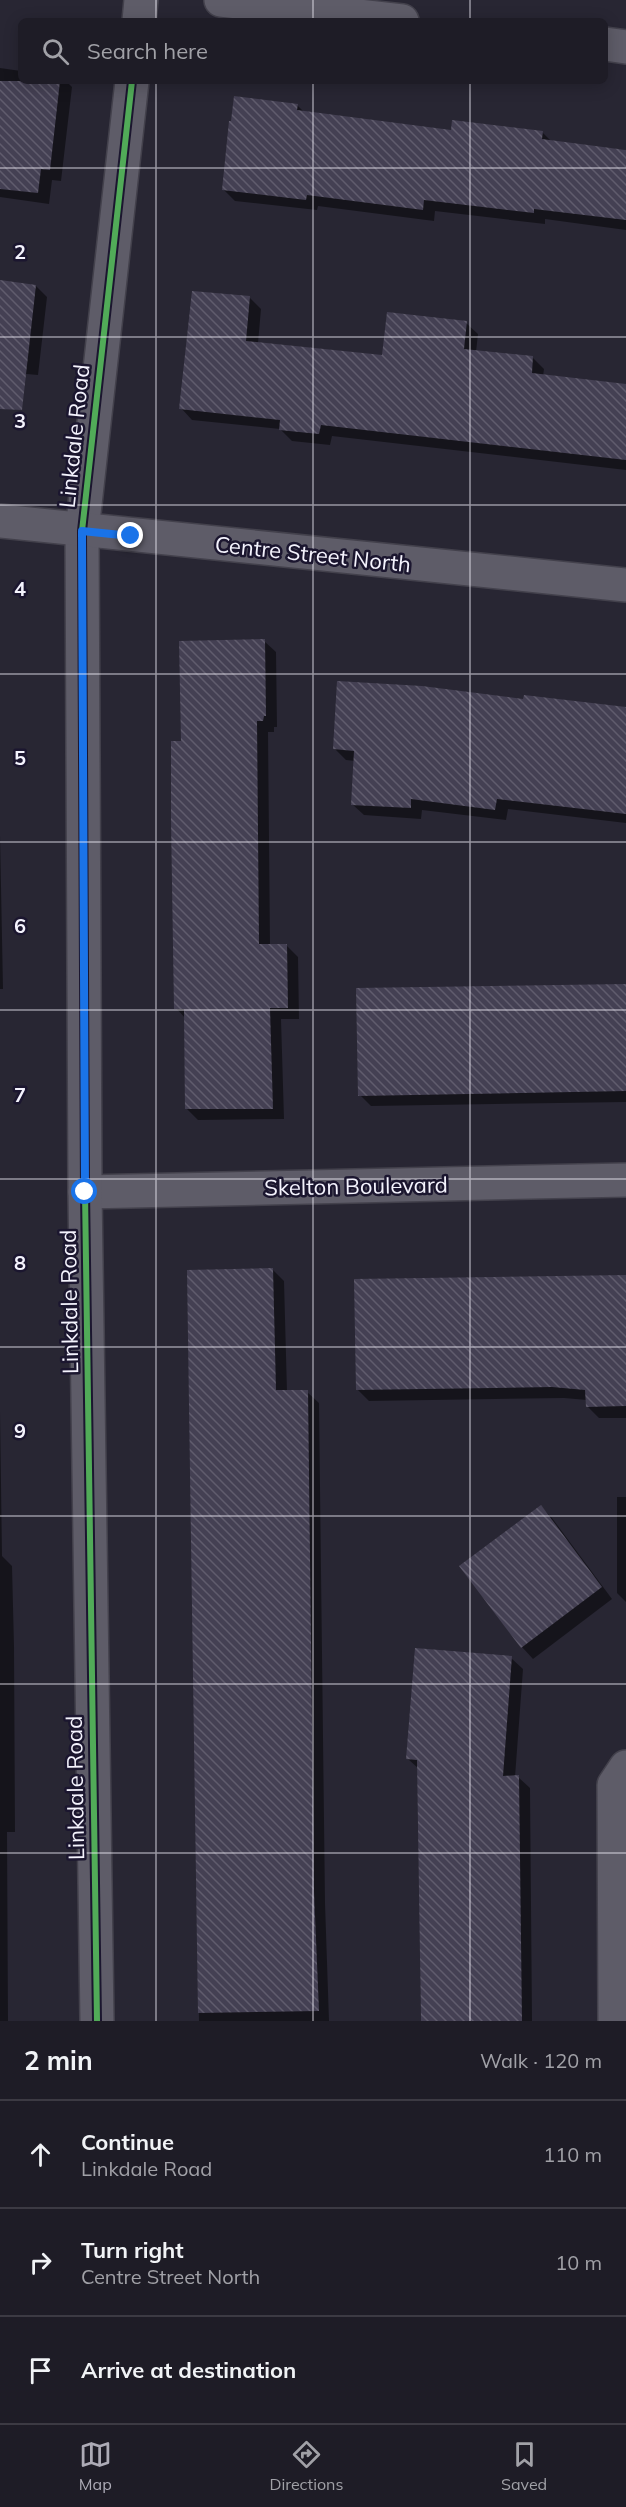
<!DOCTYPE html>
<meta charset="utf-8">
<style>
:root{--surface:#1e1c26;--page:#26252e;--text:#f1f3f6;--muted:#a1a1a7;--line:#3c3a43;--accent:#adabb6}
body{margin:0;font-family:Mulish,sans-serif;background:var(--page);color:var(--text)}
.stop{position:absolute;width:18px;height:18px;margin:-14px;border:4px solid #1a73e8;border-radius:50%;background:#fff}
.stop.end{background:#1a73e8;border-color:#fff;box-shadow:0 2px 6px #0008}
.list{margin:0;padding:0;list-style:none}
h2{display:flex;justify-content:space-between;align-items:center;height:78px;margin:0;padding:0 24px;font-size:26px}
h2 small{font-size:20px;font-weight:400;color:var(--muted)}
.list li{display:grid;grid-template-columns:39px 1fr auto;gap:18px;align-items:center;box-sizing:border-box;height:108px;padding:0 24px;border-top:2px solid var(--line)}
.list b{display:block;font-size:22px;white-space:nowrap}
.list p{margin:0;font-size:20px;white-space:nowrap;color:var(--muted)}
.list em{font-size:20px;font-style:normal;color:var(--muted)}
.icon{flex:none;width:33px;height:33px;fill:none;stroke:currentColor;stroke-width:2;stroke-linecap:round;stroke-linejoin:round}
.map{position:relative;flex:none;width:626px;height:2021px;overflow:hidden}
.search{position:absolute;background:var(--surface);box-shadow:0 3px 15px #0003;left:18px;right:18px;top:18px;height:66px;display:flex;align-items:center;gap:15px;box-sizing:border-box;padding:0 21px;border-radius:9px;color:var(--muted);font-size:22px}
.sheet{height:402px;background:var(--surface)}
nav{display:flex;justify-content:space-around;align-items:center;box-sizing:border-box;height:84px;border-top:2px solid var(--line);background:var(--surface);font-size:16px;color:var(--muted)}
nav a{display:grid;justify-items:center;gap:3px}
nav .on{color:var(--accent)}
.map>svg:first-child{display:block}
.shadow{fill:#0007}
.building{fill:url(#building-back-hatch)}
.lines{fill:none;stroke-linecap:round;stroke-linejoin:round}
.minor-casing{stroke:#43414c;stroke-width:36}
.tertiary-casing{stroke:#43414c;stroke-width:36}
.minor{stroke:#5e5c68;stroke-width:33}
.tertiary{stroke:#5e5c68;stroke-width:33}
.cycleway-casing{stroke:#1b162f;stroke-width:10}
.cycleway{stroke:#51ab58;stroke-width:6}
.route{stroke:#1a73e8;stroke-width:8}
.grid{fill:none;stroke:#f4f3fd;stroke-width:1.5;stroke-opacity:0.55}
.labels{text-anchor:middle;stroke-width:5;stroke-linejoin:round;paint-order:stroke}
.street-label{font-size:22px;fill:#f4f3fd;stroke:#1b162f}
.grid-label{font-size:20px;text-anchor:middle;font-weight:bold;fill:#f4f3fd;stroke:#1b162f;stroke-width:5;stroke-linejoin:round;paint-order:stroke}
</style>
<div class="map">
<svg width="626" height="2021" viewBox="0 0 626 2021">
<defs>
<pattern id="building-back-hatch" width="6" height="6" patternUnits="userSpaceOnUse" patternTransform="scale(1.5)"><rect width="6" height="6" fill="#444053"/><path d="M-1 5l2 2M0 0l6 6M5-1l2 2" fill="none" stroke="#605c6d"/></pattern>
</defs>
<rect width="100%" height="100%" fill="#282633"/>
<!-- shadow -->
<g class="shadow">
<path d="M0,68l21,3v10h45l6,6 -11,94 -9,-1 -3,24 -49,-7z"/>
<path d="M297,105l7,7 148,20h90l10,10 74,8v80l-81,-11v5l-110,-13 -1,10 -116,-15 -1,4 -82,-9 -12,-12z"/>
<path d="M0,282l36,4 11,11 -9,78 -34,-3 -4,25z"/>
<path d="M250,298l11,11 -3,34 126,14 82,-34 12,11 -2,18 57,6 11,11 -1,7 83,10v84l-294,-34 -2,9 -38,-4 -12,-12 -88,-9 -11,-12z"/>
<path d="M264,641l12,11 1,75h-3v5h-6l2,214h17l11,11 1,62h-18l3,100 -86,1 -11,-11 -1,-90 -10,-11 6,-266z"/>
<path d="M525,700l101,8v115l-118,-14 -2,11 -84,-10 -1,9 -57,-4 -12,-11 3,-43 -9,-1 -12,-12z"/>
<path d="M0,835l3,154h-3z"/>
<path d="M626,985v117l-255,4 -11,-11z"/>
<path d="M272,1269l12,12 3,111h20l12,11 6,500 4,118h-130l-11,-750z"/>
<path d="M626,1277v141h-27l-11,-11 -1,-7 -23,-2 -195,3 -12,-12z"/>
<path d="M0,1411l2,145 10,10 2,80 1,186h-8l1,189h-8z"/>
<path d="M617,1497h9v105l-9,-9z"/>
<path d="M541,1507l11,11 60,81 -79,60 -11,-12 -61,-81z"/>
<path d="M511,1658l12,11 -8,108h3l12,11 2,233h-111l-2,-252 -11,-10z"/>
</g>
<!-- building -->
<g class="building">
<path d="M0,81h60l-10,89 -9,-1 -3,24 -38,-4z"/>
<path d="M234,96l64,8 -1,6 154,20 1,-10 91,11 -1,8 84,11v70l-92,-11v4l-110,-13 -1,10 -116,-15 -1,5 -84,-10 7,-69h2z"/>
<path d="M0,280l36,5 -14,125 -22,-1z"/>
<path d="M192,291l58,5 -4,45 136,14 5,-43 80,9 -3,28 69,7 -1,17 94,11v76l-305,-35 -2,9 -40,-4 1,-10 -101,-11z"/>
<path d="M265,639l1,77h-2l-1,5h-6l2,223h28l1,64h-18l3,101h-88l-1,-100h-10l-3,-189v-79h10l-2,-100z"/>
<path d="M337,681l85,5 101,13 1,-4 102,12v107l-129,-15 -2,11 -84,-11v9l-60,-3 3,-54 -21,-2z"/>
<path d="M626,984v107l-268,5 -2,-108z"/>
<path d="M273,1268l3,122h32l6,501 5,120 -121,2 -11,-743z"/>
<path d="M626,1275v131l-40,1 -1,-17 -33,-3 -196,3 -2,-111z"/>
<path d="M541,1505l61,82 -81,61 -62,-82z"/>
<path d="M415,1648l97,8 -9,120 16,-1 3,246h-101l-4,-261 -11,-1z"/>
</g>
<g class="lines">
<defs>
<g id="minor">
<path d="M221,0l181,21"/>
<path d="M139,21l2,-21"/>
<path d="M605,44l21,3"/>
<path d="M85,1192l541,-12"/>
<path d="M97,2021l-12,-829 -3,-661 50,-450"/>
<path d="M615,2021l-1,-236 12,-18"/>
</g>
<path id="tertiary" d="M0,521l626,64"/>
</defs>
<!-- minor casing -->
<use href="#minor" class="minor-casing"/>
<!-- tertiary casing -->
<use href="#tertiary" class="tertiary-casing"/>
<!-- minor -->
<use href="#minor" class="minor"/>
<!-- tertiary -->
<use href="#tertiary" class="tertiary"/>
<defs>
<path id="cycleway" d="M97,2021l-12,-829 -3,-661 50,-450"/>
</defs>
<!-- cycleway casing -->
<use href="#cycleway" class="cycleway-casing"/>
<!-- cycleway -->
<use href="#cycleway" class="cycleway"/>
</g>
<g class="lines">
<!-- route -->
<path class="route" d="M85,1192l-3,-661 49,5"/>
</g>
<!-- grid -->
<path class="grid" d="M156,0v21M313,0v21M470,0v21M156,81v1940M313,81v1940M470,81v1940M0,168h626M0,337h626M0,505h626M0,674h626M0,842h626M0,1010h626M0,1179h626M0,1347h626M0,1516h626M0,1684h626M0,1853h626"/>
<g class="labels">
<!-- street labels -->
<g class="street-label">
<text transform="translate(74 436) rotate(-84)" y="8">Linkdale Road</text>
<text transform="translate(313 554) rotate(6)" y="8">Centre Street North</text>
<text transform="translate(356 1186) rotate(-1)" y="8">Skelton Boulevard</text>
<text transform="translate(69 1302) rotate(-91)" y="8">Linkdale Road</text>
<text transform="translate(75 1788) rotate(-91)" y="8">Linkdale Road</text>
</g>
</g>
<g class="grid-label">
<text x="20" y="259">2</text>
<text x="20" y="428">3</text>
<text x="20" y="596">4</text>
<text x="20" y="765">5</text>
<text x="20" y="933">6</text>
<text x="20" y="1102">7</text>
<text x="20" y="1270">8</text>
<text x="20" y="1438">9</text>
</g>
</svg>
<div class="stop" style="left:85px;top:1192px"></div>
<div class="stop end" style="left:131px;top:536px"></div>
<div class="search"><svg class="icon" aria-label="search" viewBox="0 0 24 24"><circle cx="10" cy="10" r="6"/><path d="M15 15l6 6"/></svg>Search here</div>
</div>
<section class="sheet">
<h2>2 min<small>Walk · 120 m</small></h2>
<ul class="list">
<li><svg class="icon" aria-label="ahead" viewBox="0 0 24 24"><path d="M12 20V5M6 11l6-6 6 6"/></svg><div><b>Continue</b><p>Linkdale Road</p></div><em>110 m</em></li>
<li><svg class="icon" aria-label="right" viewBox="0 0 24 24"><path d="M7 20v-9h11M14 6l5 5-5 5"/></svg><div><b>Turn right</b><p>Centre Street North</p></div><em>10 m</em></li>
<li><svg class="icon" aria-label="arrive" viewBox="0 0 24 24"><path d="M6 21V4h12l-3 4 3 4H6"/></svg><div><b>Arrive at destination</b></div></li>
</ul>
</section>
<nav>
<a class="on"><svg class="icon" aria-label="map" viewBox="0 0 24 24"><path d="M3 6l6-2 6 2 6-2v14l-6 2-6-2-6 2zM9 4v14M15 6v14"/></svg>Map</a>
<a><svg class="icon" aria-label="directions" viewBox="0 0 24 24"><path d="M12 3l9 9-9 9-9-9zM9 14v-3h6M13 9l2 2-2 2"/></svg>Directions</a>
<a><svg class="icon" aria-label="saved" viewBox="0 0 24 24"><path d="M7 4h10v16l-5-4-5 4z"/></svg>Saved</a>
</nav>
